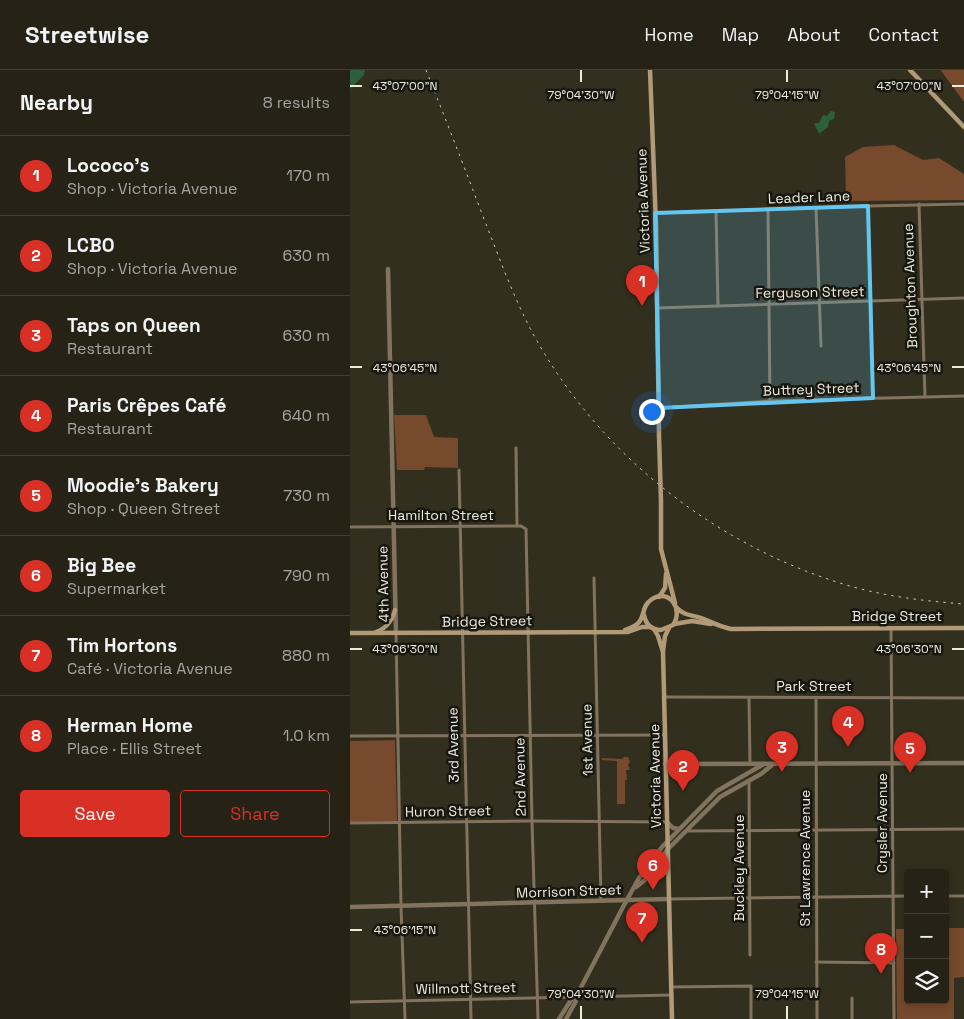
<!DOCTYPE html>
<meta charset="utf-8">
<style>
:root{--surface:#262316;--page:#322f23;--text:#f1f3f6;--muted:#a4a4a1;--line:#424035;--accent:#d93025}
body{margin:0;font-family:"Space Grotesk",sans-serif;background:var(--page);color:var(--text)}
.controls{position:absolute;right:15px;bottom:15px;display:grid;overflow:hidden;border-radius:5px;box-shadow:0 2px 8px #0003}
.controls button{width:45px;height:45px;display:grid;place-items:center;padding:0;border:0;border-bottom:1px solid var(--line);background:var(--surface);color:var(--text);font:25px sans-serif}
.you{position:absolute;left:301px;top:341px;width:18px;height:18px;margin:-12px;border:4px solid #fff;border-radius:50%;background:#1a73e8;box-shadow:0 0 0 8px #1a73e833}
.badge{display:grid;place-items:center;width:32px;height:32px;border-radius:50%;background:var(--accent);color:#fff;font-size:16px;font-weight:700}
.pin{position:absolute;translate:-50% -41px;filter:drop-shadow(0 1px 2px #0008)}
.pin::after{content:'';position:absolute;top:26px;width:18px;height:15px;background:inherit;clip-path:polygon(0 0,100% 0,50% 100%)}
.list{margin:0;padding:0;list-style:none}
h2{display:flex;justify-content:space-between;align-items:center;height:65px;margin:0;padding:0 20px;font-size:21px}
h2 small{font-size:16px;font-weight:400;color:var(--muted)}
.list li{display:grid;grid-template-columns:32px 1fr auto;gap:15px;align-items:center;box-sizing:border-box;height:80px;padding:0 20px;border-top:1px solid var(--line)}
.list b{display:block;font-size:19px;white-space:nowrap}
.list p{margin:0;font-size:16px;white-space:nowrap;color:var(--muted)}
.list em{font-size:16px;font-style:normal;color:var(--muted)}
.actions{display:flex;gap:10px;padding:15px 20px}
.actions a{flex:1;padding:11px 0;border:1px solid var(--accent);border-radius:5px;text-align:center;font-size:18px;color:var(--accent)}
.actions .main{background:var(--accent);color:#fff}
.icon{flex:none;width:28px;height:28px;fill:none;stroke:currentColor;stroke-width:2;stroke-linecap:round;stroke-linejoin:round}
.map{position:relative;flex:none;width:614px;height:949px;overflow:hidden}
header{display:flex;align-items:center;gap:30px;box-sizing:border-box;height:70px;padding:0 25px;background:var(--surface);border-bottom:1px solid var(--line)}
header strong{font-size:24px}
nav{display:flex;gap:28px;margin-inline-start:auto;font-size:18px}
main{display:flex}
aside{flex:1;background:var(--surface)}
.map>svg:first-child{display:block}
.green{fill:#77492d}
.water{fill:#2c603d}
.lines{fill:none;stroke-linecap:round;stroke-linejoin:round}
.minor{stroke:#82735e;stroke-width:3}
.tertiary{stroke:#82735e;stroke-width:4.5}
.secondary{stroke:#b19a78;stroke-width:4.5}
.rail{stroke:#c9c8bb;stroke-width:1;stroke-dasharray:2.5 5;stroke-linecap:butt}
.secondary-bridge{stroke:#b19a78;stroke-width:4.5}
.marked{fill:#64c5ee;fill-opacity:0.2;stroke:#64c5ee;stroke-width:4;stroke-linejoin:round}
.ticks{fill:none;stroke:#ecebe0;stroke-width:2}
.labels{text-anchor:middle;stroke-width:5;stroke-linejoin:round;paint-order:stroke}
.street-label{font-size:14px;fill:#ecebe0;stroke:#18170f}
.ticks-label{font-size:12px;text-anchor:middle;fill:#ecebe0;stroke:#18170f;stroke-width:5;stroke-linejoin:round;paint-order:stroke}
</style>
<header>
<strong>Streetwise</strong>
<nav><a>Home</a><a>Map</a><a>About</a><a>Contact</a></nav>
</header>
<main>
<aside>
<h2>Nearby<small>8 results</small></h2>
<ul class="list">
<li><span class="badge">1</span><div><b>Lococo's</b><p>Shop · Victoria Avenue</p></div><em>170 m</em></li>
<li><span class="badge">2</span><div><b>LCBO</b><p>Shop · Victoria Avenue</p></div><em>630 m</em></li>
<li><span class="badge">3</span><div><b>Taps on Queen</b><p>Restaurant</p></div><em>630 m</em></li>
<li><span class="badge">4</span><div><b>Paris Crêpes Café</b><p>Restaurant</p></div><em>640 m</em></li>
<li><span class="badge">5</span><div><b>Moodie's Bakery</b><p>Shop · Queen Street</p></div><em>730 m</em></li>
<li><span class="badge">6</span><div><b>Big Bee</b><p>Supermarket</p></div><em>790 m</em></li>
<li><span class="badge">7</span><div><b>Tim Hortons</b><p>Café · Victoria Avenue</p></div><em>880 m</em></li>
<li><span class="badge">8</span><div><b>Herman Home</b><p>Place · Ellis Street</p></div><em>1.0 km</em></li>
</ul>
<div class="actions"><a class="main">Save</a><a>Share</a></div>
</aside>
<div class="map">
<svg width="614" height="949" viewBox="0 0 614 949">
<rect width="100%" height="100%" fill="#322f1e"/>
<!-- green -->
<g class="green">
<path d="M591,0h23v32l-22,-30z"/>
<path d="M544,75l29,15 16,-2 25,16v26l-118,1 -1,-44 18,-10z"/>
<path d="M44,345h32l8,22 24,1v30l-33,-1 -1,3h-27z"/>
<path d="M45,670l2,81 -47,1v-81z"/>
<path d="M274,687h4l2,5 -2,3 2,5h-4l1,10h-2v24h-8v-43l-15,-1v-2l20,1z"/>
<path d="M595,858h19v49l-10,1v41h-57l-1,-90h12v71h37z"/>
</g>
<!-- water -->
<g class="water">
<path d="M0,0h15l-1,5 -14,14z"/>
<path d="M481,41l4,1 -1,7 -5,2 -1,6 -9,7 -5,-11h5l4,-8 4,1z"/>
</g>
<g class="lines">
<!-- minor -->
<g class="minor">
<path d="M569,134l6,193"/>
<path d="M518,136l5,192"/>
<path d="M466,138l5,138"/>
<path d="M418,140l2,191"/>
<path d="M366,142l2,94"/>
<path d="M305,143l213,-7 96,-2"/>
<path d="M307,238l307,-10"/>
<path d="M309,338l111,-7 194,-5"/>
<path d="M166,378l1,78"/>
<path d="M109,400l12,549"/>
<path d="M0,457l171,-1 5,3 6,292 6,198"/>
<path d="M244,508l7,323"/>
<path d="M541,558l3,391"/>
<path d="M46,563l5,273 4,113"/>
<path d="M314,627l300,1"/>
<path d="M399,628l1,66"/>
<path d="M466,628l1,321"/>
<path d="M0,666l315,-1"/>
<path d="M399,711l1,174"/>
<path d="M0,753l182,-2 135,1"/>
<path d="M338,761l276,-2"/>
<path d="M595,826h19"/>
<path d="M319,829l239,-3"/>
<path d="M466,892l78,1"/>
<path d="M321,917l80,-1v33"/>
<path d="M502,928v21"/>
<path d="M0,932l322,-7"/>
</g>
<!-- tertiary -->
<g class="tertiary">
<path d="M38,199l8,364"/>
<path d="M315,694l299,-1"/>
<path d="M317,752l6,6 6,1"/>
<path d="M286,817l9,-7 22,-30 53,-53 41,-23 11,-9"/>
<path d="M0,837l319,-8"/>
<path d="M209,949l12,-19 5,-3"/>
<path d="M216,949l10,-18v-4l47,-90 16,-29 23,-31 55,-56 47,-27"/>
</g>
<!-- secondary -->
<g class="secondary">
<path d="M300,0l6,155 3,211"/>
<path d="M560,0l54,57"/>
<path d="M311,431v48l14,54"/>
<path d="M309,527l6,-9 1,-14"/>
<path d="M327,538c7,8 17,7 27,11 9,4 17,8 27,10l233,-1"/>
<path d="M324,554l18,-3 19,3"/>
<path d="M304,559l4,7 5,16 9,367"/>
<path d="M275,560c26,-8 12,-21 27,-31 17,-11 32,10 21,26l-12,5c-9,0 -15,-5 -17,-15"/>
<path d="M26,562c11,-4 16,-11 19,-22"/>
<path d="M0,563l278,-1 14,-5h9"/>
<path d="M313,581l2,-15 4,-8"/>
</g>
<!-- rail -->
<path class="rail" d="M76,0c20,50 39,99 58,149 15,38 29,77 48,113 65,120 181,212 311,252 39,12 80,17 121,20"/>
<!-- secondary-bridge -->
<path class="secondary-bridge" d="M309,366l2,65"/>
</g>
<!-- marked area -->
<path class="marked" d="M518,136l5,192 -214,10 -4,-195z"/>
<!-- ticks -->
<path class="ticks" d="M231,0v12M437,0v12M0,16h12M602,16h12M0,297h12M602,297h12M0,579h12M602,579h12M0,860h12M231,936v13M437,936v13"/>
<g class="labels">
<!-- street labels -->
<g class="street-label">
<text transform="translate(459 127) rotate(-2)" y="5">Leader Lane</text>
<text transform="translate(293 131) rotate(-92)" y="5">Victoria Avenue</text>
<text transform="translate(560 216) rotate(-92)" y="5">Broughton Avenue</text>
<text transform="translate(460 222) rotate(-1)" y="5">Ferguson Street</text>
<text transform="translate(461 319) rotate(-2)" y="5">Buttrey Street</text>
<text x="91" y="450">Hamilton Street</text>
<text transform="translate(33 514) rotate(-91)" y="5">4th Avenue</text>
<text x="547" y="551">Bridge Street</text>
<text transform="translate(137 551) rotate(-1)" y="5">Bridge Street</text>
<text x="464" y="621">Park Street</text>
<text transform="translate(237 670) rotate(-91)" y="5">1st Avenue</text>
<text transform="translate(103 675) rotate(-91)" y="5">3rd Avenue</text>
<text transform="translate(305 706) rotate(-91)" y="5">Victoria Avenue</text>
<text transform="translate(170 707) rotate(-91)" y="5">2nd Avenue</text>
<text transform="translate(98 741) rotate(-1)" y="5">Huron Street</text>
<text transform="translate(532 753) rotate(-90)" y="5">Crysler Avenue</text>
<text transform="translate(455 788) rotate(-90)" y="5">St Lawrence Avenue</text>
<text transform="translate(389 798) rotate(-90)" y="5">Buckley Avenue</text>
<text transform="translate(219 821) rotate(-2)" y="5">Morrison Street</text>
<text transform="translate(116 918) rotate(-1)" y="5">Willmott Street</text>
</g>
</g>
<g class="ticks-label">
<text x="55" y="20">43°07'00"N</text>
<text x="559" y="20">43°07'00"N</text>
<text x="231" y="29">79°04'30"W</text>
<text x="437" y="29">79°04'15"W</text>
<text x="55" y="302">43°06'45"N</text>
<text x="559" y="302">43°06'45"N</text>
<text x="55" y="583">43°06'30"N</text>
<text x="559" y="583">43°06'30"N</text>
<text x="55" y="864">43°06'15"N</text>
<text x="231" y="928">79°04'30"W</text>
<text x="437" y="928">79°04'15"W</text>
</g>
</svg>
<div class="controls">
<button>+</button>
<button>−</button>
<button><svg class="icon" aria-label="layers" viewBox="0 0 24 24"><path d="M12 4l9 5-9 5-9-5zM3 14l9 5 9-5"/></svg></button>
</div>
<div class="you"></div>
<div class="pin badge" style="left:292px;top:236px">1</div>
<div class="pin badge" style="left:333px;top:721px">2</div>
<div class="pin badge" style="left:432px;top:702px">3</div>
<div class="pin badge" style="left:498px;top:677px">4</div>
<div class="pin badge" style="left:560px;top:703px">5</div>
<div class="pin badge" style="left:303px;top:820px">6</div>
<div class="pin badge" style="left:292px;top:873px">7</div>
<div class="pin badge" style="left:531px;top:904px">8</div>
</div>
</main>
